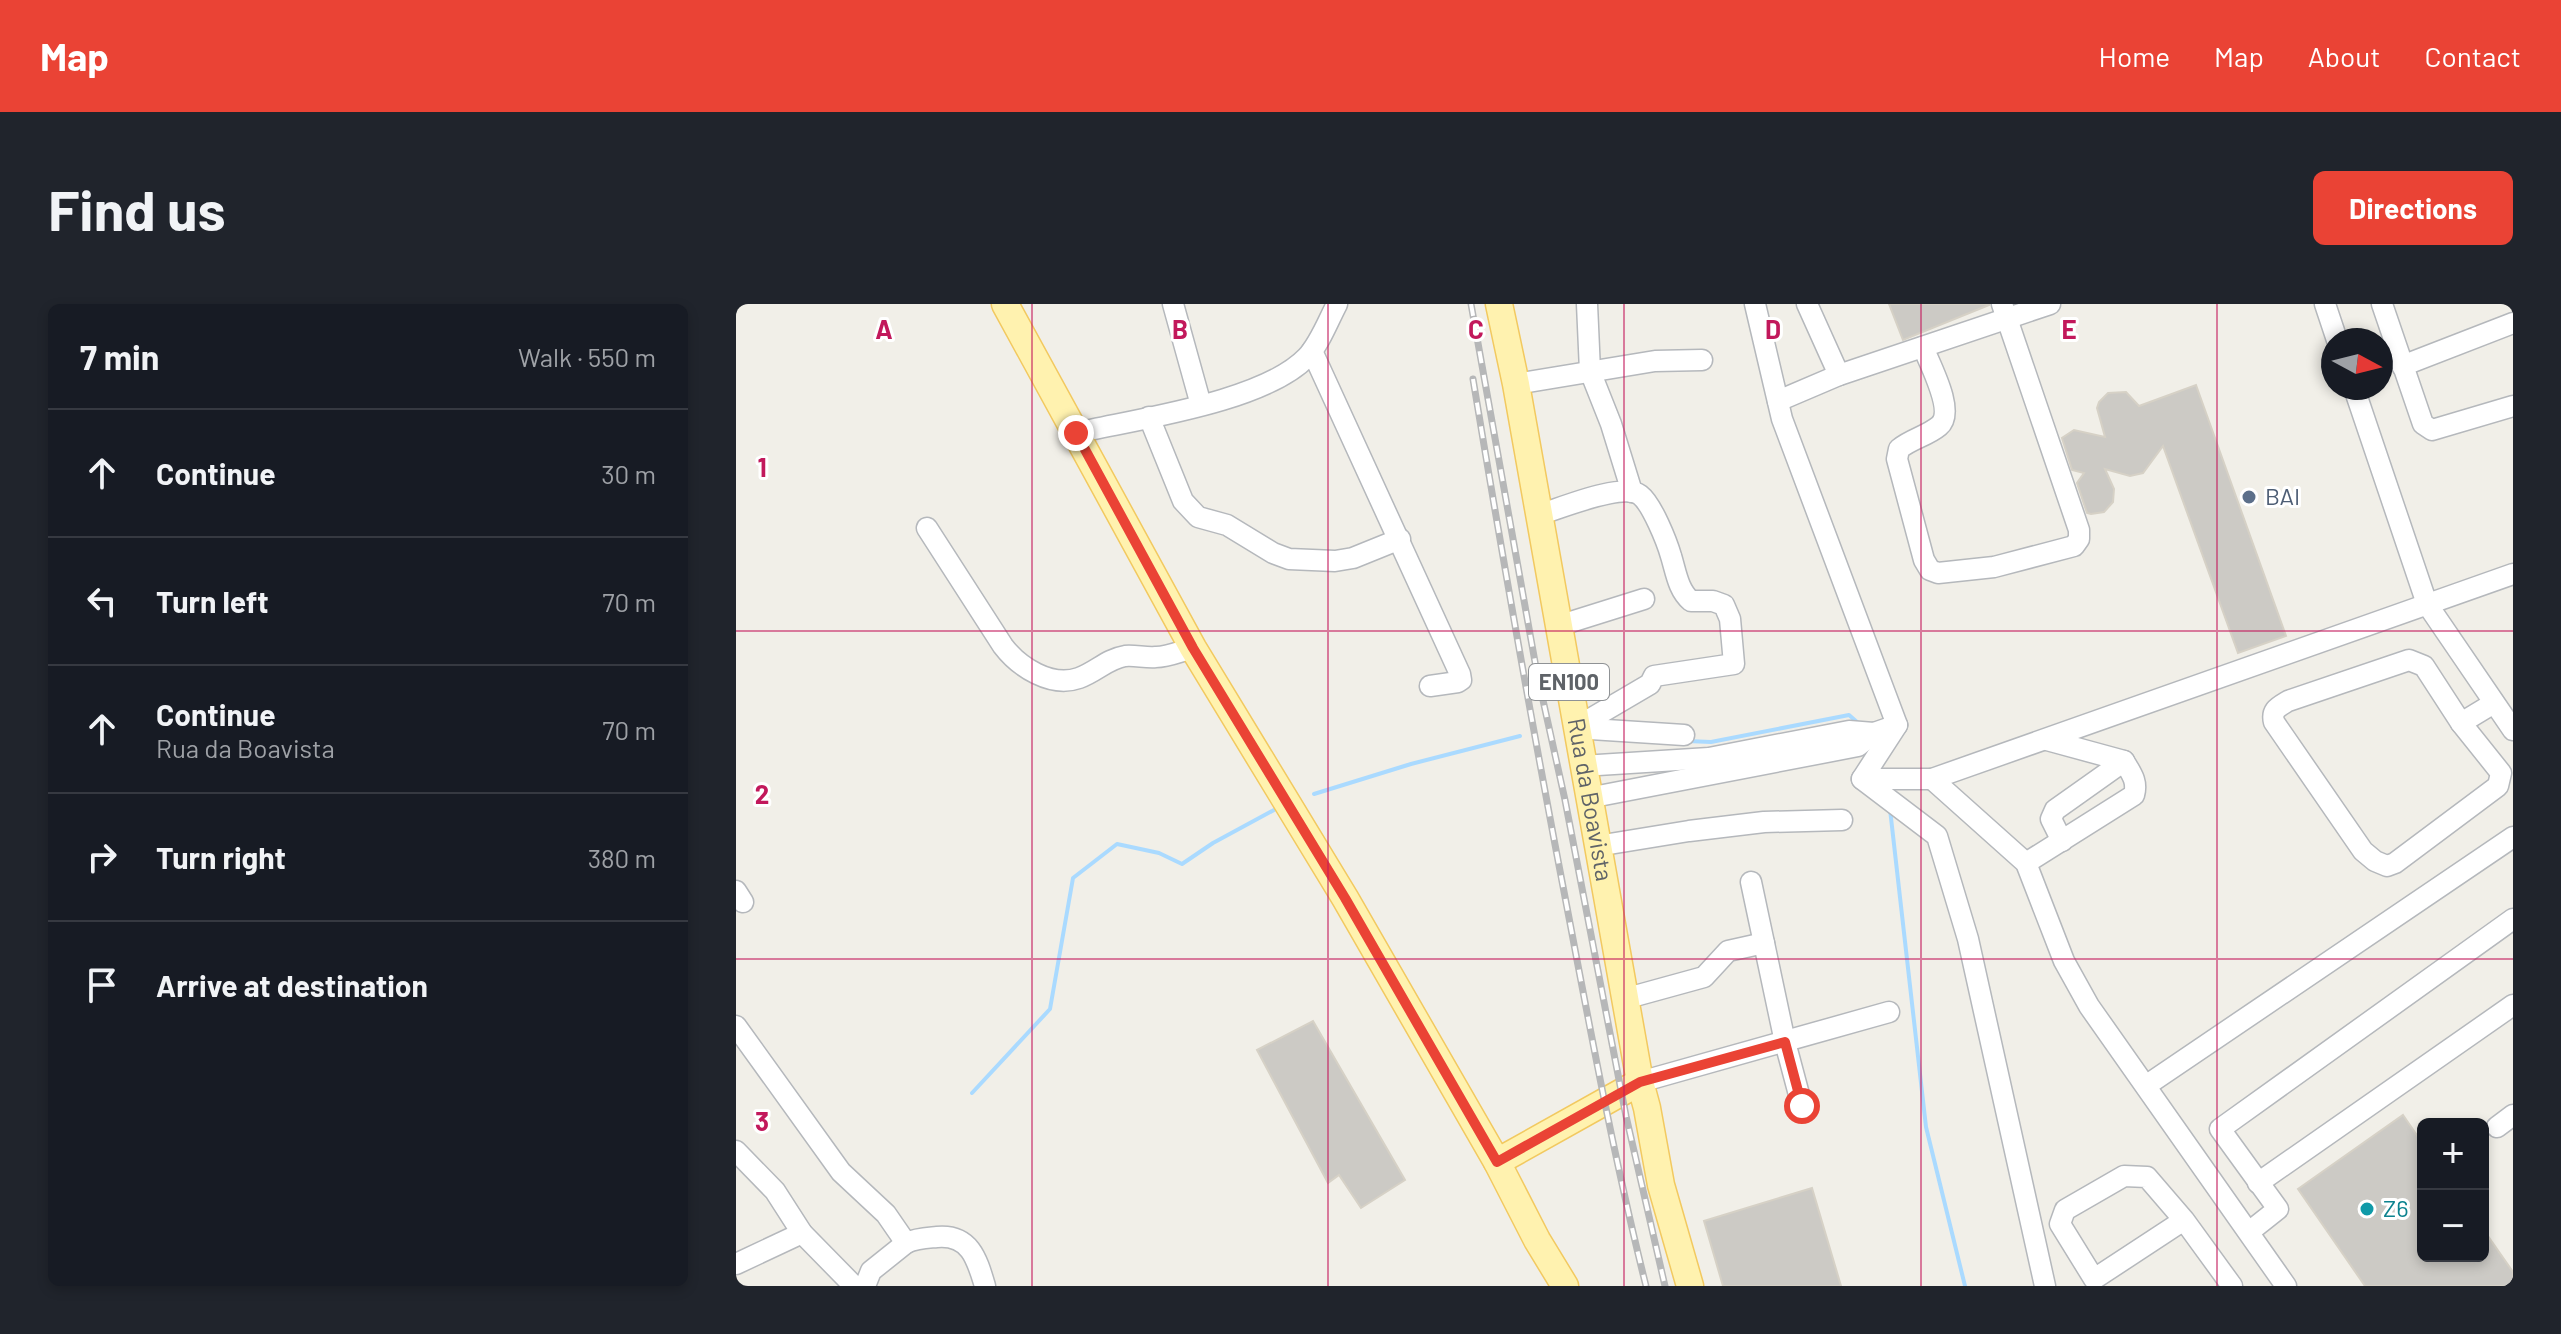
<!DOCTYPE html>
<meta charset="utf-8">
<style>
:root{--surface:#171b24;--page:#20242c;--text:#f1f3f6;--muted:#9ea1a6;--line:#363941;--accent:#ea4335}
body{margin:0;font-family:Barlow,sans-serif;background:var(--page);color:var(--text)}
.controls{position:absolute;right:24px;bottom:24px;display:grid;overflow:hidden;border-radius:12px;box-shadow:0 4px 12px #0003}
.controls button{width:72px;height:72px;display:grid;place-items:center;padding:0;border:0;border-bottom:2px solid var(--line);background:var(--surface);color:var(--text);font:40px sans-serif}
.compass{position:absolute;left:1585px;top:24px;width:72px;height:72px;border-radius:50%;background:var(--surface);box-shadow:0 4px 12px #0003;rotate:97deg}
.stop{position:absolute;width:24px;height:24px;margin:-18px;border:6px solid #ea4335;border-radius:50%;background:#fff}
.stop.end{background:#ea4335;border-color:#fff;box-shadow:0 2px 8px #0008}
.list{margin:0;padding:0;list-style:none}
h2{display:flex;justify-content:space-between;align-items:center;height:104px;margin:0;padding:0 32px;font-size:34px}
h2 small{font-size:26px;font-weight:400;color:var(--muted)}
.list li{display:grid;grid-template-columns:52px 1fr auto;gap:24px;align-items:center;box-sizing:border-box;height:128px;padding:0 32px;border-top:2px solid var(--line)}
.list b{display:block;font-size:30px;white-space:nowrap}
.list p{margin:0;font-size:26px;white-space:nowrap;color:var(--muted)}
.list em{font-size:26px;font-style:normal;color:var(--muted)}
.icon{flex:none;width:44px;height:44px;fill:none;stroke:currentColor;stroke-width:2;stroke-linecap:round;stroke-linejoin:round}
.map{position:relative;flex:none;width:1777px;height:982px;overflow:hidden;border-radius:12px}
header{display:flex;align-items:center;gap:48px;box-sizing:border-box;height:112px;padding:0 40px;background:var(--accent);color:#fff}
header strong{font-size:38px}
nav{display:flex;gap:44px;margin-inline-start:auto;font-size:28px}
.intro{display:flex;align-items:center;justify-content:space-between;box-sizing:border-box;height:192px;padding:0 48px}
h1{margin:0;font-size:56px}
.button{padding:20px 36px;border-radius:12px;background:var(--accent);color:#fff;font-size:28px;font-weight:700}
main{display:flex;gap:48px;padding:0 48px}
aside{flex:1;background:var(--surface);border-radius:12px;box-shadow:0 4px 12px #0003}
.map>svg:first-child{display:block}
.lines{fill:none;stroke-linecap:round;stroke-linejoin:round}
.stream{stroke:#aadaff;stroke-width:4}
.building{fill:#cccac5;stroke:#d6d1c6;stroke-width:2}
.minor-casing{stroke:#b5b8bc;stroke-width:23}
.major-casing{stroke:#f2c960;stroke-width:29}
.minor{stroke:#fff;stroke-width:20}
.major{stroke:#fff2af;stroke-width:26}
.rail-casing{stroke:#b6b7b8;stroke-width:7}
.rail{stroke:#fff;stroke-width:4;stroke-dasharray:12;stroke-linecap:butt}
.route{stroke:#ea4335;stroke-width:10}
.grid{fill:none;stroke:#c2185b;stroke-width:2;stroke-opacity:0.55}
.service-dot{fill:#5c6f8a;stroke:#fff;stroke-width:3}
.culture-dot{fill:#0f9aa8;stroke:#fff;stroke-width:3}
.labels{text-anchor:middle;stroke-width:6;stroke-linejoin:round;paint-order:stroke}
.shield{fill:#fff;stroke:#8f9295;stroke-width:2}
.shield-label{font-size:22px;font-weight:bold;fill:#5f6368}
.service-label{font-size:24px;fill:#4e5e75;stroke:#fff;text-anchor:start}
.street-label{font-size:24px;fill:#5f6368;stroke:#fff}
.culture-label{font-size:24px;fill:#0d838f;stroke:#fff;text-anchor:start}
.grid-label{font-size:26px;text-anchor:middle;font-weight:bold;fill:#c2185b;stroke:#fff;stroke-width:6;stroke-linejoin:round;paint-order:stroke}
</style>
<header>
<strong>Map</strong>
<nav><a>Home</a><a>Map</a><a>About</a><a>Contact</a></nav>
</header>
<div class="intro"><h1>Find us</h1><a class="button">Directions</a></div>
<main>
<aside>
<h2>7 min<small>Walk · 550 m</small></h2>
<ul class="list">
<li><svg class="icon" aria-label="ahead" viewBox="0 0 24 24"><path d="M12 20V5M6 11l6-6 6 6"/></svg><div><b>Continue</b></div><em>30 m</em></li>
<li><svg class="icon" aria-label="left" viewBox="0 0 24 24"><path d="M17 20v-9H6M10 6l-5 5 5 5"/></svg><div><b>Turn left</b></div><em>70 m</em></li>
<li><svg class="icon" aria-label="ahead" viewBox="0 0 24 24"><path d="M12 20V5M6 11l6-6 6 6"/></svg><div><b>Continue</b><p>Rua da Boavista</p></div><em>70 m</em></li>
<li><svg class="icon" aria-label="right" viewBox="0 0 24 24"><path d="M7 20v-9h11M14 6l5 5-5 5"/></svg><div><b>Turn right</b></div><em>380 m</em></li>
<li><svg class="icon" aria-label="arrive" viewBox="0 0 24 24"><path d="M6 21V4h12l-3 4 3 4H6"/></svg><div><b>Arrive at destination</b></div></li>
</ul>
</aside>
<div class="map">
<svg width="1777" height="982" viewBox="0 0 1777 982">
<rect width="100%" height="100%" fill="#f1efe8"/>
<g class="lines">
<!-- stream -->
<g class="stream">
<path d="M951,437l24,1 138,-27 8,7"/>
<path d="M578,490l97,-30 109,-28"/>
<path d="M1154,505l36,318 39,159"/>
<path d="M236,789l78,-84 23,-131 44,-34 42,9 23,11 31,-21 61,-33"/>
</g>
</g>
<!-- building -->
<g class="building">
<path d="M1153,0h100v1l-86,35z"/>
<path d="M1460,81l90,251 -48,17 -75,-207 -20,27 -13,3 -25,-7 9,20 -1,13 -9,10 -13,2 -4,-1 -10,-30 7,-10 -12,-3 -10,-32 12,-8 31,7 -8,-29 2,-6 9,-9 18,-1 13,14z"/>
<path d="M577,717l92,159 -44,28 -22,-33 -11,8 -71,-133z"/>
<path d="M1667,811l20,29v112h60v-27l30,43v14h-148l-67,-97z"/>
<path d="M1076,884l29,98h-118l-19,-65z"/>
</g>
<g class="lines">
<defs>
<g id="minor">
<path d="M437,0l28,101"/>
<path d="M851,0l3,67 21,53 21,68"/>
<path d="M1019,0l27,115 115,306 -35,54 75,57 31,103 77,347"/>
<path d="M1071,0l32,71"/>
<path d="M1589,0l12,36"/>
<path d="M1646,0l41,120 9,6 81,-24"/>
<path d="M1187,43c7,18 33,65 16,79 -12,10 -28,13 -40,23l-2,10 27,101 6,10 8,3 56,-6 80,-21 5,-7v-9l-77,-226"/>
<path d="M576,47l148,323 1,6 -3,2 -28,4"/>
<path d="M1666,62l111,-43"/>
<path d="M780,80l139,-23 47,-1"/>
<path d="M1618,84l73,216 86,126"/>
<path d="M1042,97l61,-26 211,-71"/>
<path d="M413,113l34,84 15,16 29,8 46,28 16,6 46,2 18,-3 47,-19"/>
<path d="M340,129c61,-14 188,-31 231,-76 13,-14 21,-36 30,-53"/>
<path d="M802,211c21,-6 84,-33 102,-20 12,9 27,47 31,61 5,16 7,34 20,45h22l11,4 6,14 4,45 -80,12 -4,8 -75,44"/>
<path d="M191,224l76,118c16,21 48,42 76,32 17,-6 28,-19 46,-22 10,-1 21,2 31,1 12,0 25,-6 37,-9"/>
<path d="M822,322l86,-27"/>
<path d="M1673,356l15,6 37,57 40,50 -3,13 -103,77 -8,3 -12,-5 -12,-10 -89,-129c-3,-12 4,-15 14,-21z"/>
<path d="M1725,419l33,-20"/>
<path d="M839,424l109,7"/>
<path d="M846,462l127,-8 140,-27 25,2"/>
<path d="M1126,475h70l581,-205"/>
<path d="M1196,475l94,84 38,98 25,45 197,280"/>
<path d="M852,494l270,-52 16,-13 23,-8"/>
<path d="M1326,537l-11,-22 4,-9 69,-49"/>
<path d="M861,542l92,-15 75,-9 78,-2"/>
<path d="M1290,559l108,-68c4,-14 -3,-22 -10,-34l-77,-21"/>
<path d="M1015,578l34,160 17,64"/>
<path d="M0,587l7,11"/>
<path d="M888,695l80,-22 24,-26 36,-8"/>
<path d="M0,722l105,146 45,42 20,29c11,-5 20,-5 31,-6 33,-3 40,22 48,49"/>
<path d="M904,778l249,-70"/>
<path d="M1411,781l366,-248"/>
<path d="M1761,823l16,-12"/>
<path d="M0,847l39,40 27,42 52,53"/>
<path d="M1522,879l255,-178"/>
<path d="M1448,916l-90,59 -34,-55 5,-14 59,-34 23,1 37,43 48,66"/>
<path d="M1513,928l29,-23 -58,-80 293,-210"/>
<path d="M0,960l66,-31"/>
<path d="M129,982l6,-15 35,-28"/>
</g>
<g id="major">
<path d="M269,0l188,344 152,250 152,264 40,78 28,46"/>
<path id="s1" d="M763,0l17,80 124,698 7,26 14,77 29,101"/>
<path d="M761,858l143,-80"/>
</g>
</defs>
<!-- minor casing -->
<use href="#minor" class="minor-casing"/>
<!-- major casing -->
<use href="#major" class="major-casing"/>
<!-- minor -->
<use href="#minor" class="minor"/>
<!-- major -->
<use href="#major" class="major"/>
<defs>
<g id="rail">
<path d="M735,0l66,369 28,127 61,316 39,170"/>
<path d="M737,75c30,182 62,363 97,544 23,122 46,243 76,363"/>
</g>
</defs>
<!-- rail casing -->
<use href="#rail" class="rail-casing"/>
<!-- rail -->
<use href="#rail" class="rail"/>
</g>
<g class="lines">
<!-- route -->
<path class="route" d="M340,129l117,215 152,250 152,264 143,-80 145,-40 17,64"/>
</g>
<!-- grid -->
<path class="grid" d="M296,0v982M592,0v982M888,0v982M1185,0v982M1481,0v982M0,327h1777M0,655h1777"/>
<!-- markers -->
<circle class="service-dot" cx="1513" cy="193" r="8"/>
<circle class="culture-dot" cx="1631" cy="905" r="8"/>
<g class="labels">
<!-- shield labels -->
<rect class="shield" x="793" y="360" width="80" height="36" rx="6"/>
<g class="shield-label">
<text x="833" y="386">EN100</text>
</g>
<!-- service labels -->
<g class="service-label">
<text x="1529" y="201">BAI</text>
</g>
<!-- street labels -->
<g class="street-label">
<text dy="8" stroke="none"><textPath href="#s1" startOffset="504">Rua da Boavista</textPath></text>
</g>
<!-- culture labels -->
<g class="culture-label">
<text x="1647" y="913">Z6</text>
</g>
</g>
<g class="grid-label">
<text x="148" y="35">A</text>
<text x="444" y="35">B</text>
<text x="740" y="35">C</text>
<text x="1037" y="35">D</text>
<text x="1333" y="35">E</text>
<text x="26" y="173">1</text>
<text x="26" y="500">2</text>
<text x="26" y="827">3</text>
</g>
</svg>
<div class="controls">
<button>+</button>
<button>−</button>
</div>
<svg class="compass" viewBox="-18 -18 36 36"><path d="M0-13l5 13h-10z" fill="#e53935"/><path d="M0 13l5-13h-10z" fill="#9ea1a6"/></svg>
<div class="stop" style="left:1066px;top:802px"></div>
<div class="stop end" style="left:340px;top:129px"></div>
</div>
</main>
